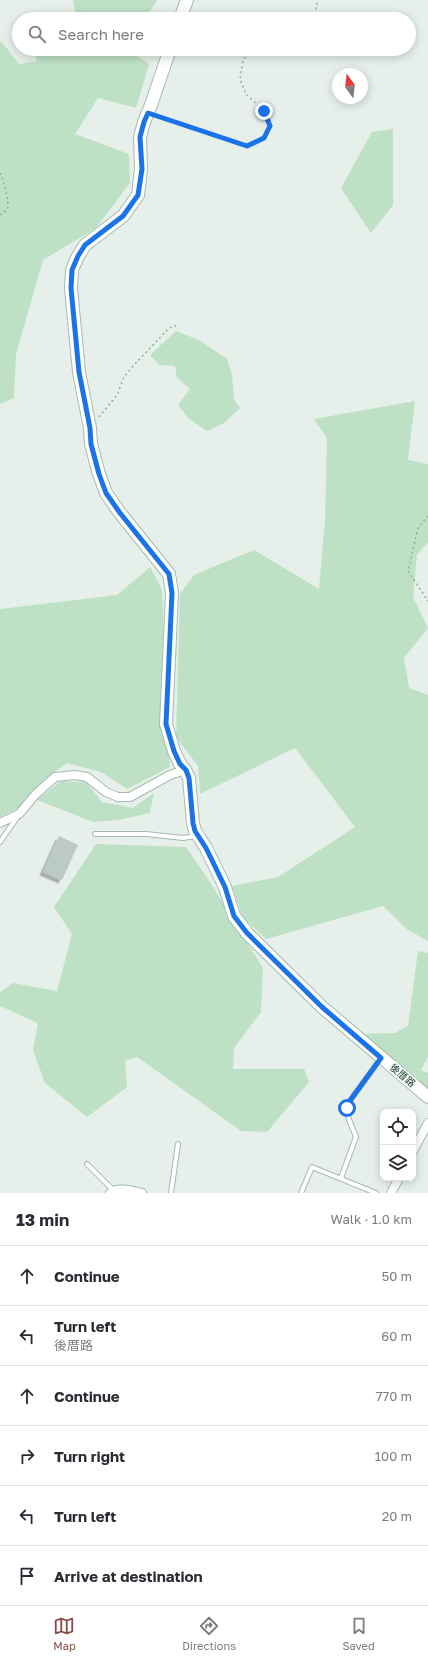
<!DOCTYPE html>
<meta charset="utf-8">
<style>
:root{--surface:#fff;--page:#f7f7f7;--text:#2b2b33;--muted:#7c7c81;--line:#e1e1e2;--accent:#874d45}
body{margin:0;font-family:"Golos Text","Noto Sans TC",sans-serif;background:var(--page);color:var(--text)}
.controls{position:absolute;right:12px;bottom:12px;display:grid;overflow:hidden;border-radius:8px;box-shadow:0 2px 10px #0003}
.controls button{width:36px;height:36px;display:grid;place-items:center;padding:0;border:0;border-bottom:1px solid var(--line);background:var(--surface);color:var(--text);font:20px sans-serif}
.compass{position:absolute;left:332px;top:68px;width:36px;height:36px;border-radius:50%;background:var(--surface);box-shadow:0 2px 10px #0003;rotate:345deg}
.stop{position:absolute;width:12px;height:12px;margin:-9px;border:3px solid #1a73e8;border-radius:50%;background:#fff}
.stop.end{background:#1a73e8;border-color:#fff;box-shadow:0 1px 4px #0008}
.list{margin:0;padding:0;list-style:none}
h2{display:flex;justify-content:space-between;align-items:center;height:52px;margin:0;padding:0 16px;font-size:17px}
h2 small{font-size:13px;font-weight:400;color:var(--muted)}
.list li{display:grid;grid-template-columns:26px 1fr auto;gap:12px;align-items:center;box-sizing:border-box;height:60px;padding:0 16px;border-top:1px solid var(--line)}
.list b{display:block;font-size:15px;white-space:nowrap}
.list p{margin:0;font-size:13px;white-space:nowrap;color:var(--muted)}
.list em{font-size:13px;font-style:normal;color:var(--muted)}
.icon{flex:none;width:22px;height:22px;fill:none;stroke:currentColor;stroke-width:2;stroke-linecap:round;stroke-linejoin:round}
.map{position:relative;flex:none;width:428px;height:1193px;overflow:hidden}
.search{position:absolute;background:var(--surface);box-shadow:0 2px 10px #0003;left:12px;right:12px;top:12px;height:44px;display:flex;align-items:center;gap:10px;box-sizing:border-box;padding:0 14px;border-radius:22px;color:var(--muted);font-size:15px}
.sheet{height:412px;background:var(--surface)}
nav{display:flex;justify-content:space-around;align-items:center;box-sizing:border-box;height:56px;border-top:1px solid var(--line);background:var(--surface);font-size:11px;color:var(--muted)}
nav a{display:grid;justify-items:center;gap:2px}
nav .on{color:var(--accent)}
.map>svg:first-child{display:block}
.green{fill:#bee1c5}
.building{fill:#bbcac3;filter:url(#shadow)}
.lines{fill:none;stroke-linecap:round;stroke-linejoin:round}
.lane-casing{stroke:#a8b8b1;stroke-width:6}
.street-casing{stroke:#a8b8b1;stroke-width:10}
.secondary-casing{stroke:#a3bbb1;stroke-width:14}
.path{stroke:#85b4a2;stroke-width:1.5;stroke-dasharray:2 3;stroke-linecap:butt}
.lane{stroke:#fff;stroke-width:4}
.street{stroke:#fff;stroke-width:8}
.secondary{stroke:#fff;stroke-width:12}
.route{stroke:#1a73e8;stroke-width:5}
.labels{text-anchor:middle;stroke-width:3.5;stroke-linejoin:round;paint-order:stroke}
.street-label{font-size:10px;fill:#234238;stroke:#f7fbf8}
</style>
<div class="map">
<svg width="428" height="1193" viewBox="0 0 428 1193">
<defs>
<filter id="shadow"><feDropShadow dx="-3.5" dy="3.5" stdDeviation="0" flood-color="#0004"/></filter>
</defs>
<rect width="100%" height="100%" fill="#e6efea"/>
<!-- green -->
<g class="green">
<path d="M73,0h84l-8,13 -18,6h-55z"/>
<path d="M1,41l18,23 18,-3 -4,-12h93l23,15 -13,44 -38,-10 -23,36 54,20 1,29 -34,45 -53,32 -27,94 -2,44 -14,6v-362z"/>
<path d="M393,129v76l-22,28 -30,-45 31,-56z"/>
<path d="M176,331l23,9 28,19 5,15 2,25 6,9 -16,15 -17,8 -18,-12 -11,-14 12,-16 -13,-11 -2,-12 -16,-1 -9,-10z"/>
<path d="M415,401l-7,59 20,4v78l-11,13 -4,42 15,31 -24,30 5,30 19,7v246l-20,-11 -25,-24 -117,33 -23,-21 -11,-32 46,-9 77,-50 -60,-79 -95,46 -2,-28 -22,-29 4,-143 14,-19 60,-25 65,39 6,-69 2,-82 -13,-19z"/>
<path d="M150,567l12,23 8,177 -43,22 -26,-17 -34,-9 -23,17 -26,28 -18,9v-208l117,-14z"/>
<path d="M61,781l25,1 16,20 31,6 21,-15 -4,20 -31,7 -26,2 -56,-22z"/>
<path d="M96,844l90,3 22,32 55,89 -2,44 -27,36 -1,21h71l5,13 -42,50 -26,-1 -104,-74 -12,4 2,26 -40,30 -42,-34 -12,-33 5,-27 -38,-17v-14l13,-9 44,8 15,-57 -18,-27z"/>
<path d="M418,951l10,2v104l-7,13 7,3v16l-65,-55 32,-1 13,-7z"/>
</g>
<!-- building -->
<path class="building" d="M59,836l19,9 -16,35 -19,-8z"/>
<g class="lines">
<defs>
<g id="lane">
<path d="M95,834h51l37,4 12,-2"/>
<path d="M0,842l18,-26"/>
<path d="M87,1164l26,26"/>
<path d="M341,1178l15,-41c-4,-12 -12,-22 -7,-35l32,-44"/>
<path d="M171,1193l7,-49"/>
<path d="M301,1193l11,-26 64,26"/>
</g>
<g id="street">
<path d="M0,823l19,-9 17,-20 19,-17 20,-2 12,2 19,15 12,5h12l40,-22 15,-5"/>
<path d="M413,1151l15,-28"/>
<path d="M110,1193c7,-7 23,-2 32,0"/>
<path d="M391,1193l8,-15"/>
</g>
<g id="secondary">
<path d="M180,19l7,-19"/>
<path d="M170,49l-19,56 -7,17 -4,15 1,32 -3,26 -15,21 -38,29 -7,11 -6,14 -1,18 8,84 11,56 1,16 8,30 7,19 14,20 49,61 3,19 -6,131 8,27 6,13 5,6 4,8 4,45 2,8 11,17 19,39 9,29 13,17 75,74 106,90"/>
</g>
</defs>
<!-- lane casing -->
<use href="#lane" class="lane-casing"/>
<!-- street casing -->
<use href="#street" class="street-casing"/>
<!-- secondary casing -->
<use href="#secondary" class="secondary-casing"/>
<!-- path -->
<g class="path">
<path d="M277,19l11,-4 8,4"/>
<path d="M317,19l-2,-7 3,-12"/>
<path d="M157,116l90,30 17,-8 6,-12 -6,-15 -18,-17 -6,-15 3,-18 7,-12"/>
<path d="M0,173c5,12 8,23 8,36l-8,6"/>
<path d="M99,417l18,-22 7,-18 10,-12 35,-37 9,-3"/>
<path d="M428,516l-10,12 -10,43 20,30"/>
</g>
<!-- lane -->
<use href="#lane" class="lane"/>
<!-- street -->
<use href="#street" class="street"/>
<!-- secondary -->
<use href="#secondary" class="secondary"/>
</g>
<g class="lines">
<!-- route -->
<path class="route" d="M264,111l6,15 -6,12 -17,8 -99,-33 -4,9 -4,15 2,32 -4,26 -15,21 -38,29 -7,11 -6,14 -1,18 8,84 11,56 1,16 8,30 7,19 14,20 49,61 3,19 -6,131 8,27 6,13 6,6 3,8 4,45 2,8 11,17 19,39 9,29 13,17 75,74 59,51 -32,44 -2,6"/>
</g>
<g class="labels">
<!-- street labels -->
<g class="street-label">
<text transform="translate(403 1075) rotate(40)" y="4">後厝路</text>
</g>
</g>
</svg>
<div class="controls">
<button><svg class="icon" aria-label="locate" viewBox="0 0 24 24"><circle cx="12" cy="12" r="6"/><path d="M12 2v4M12 18v4M2 12h4M18 12h4"/></svg></button>
<button><svg class="icon" aria-label="layers" viewBox="0 0 24 24"><path d="M12 4l9 5-9 5-9-5zM3 14l9 5 9-5"/></svg></button>
</div>
<svg class="compass" viewBox="-18 -18 36 36"><path d="M0-13l5 13h-10z" fill="#e53935"/><path d="M0 13l5-13h-10z" fill="#7c7c81"/></svg>
<div class="stop" style="left:347px;top:1108px"></div>
<div class="stop end" style="left:264px;top:111px"></div>
<div class="search"><svg class="icon" aria-label="search" viewBox="0 0 24 24"><circle cx="10" cy="10" r="6"/><path d="M15 15l6 6"/></svg>Search here</div>
</div>
<section class="sheet">
<h2>13 min<small>Walk · 1.0 km</small></h2>
<ul class="list">
<li><svg class="icon" aria-label="ahead" viewBox="0 0 24 24"><path d="M12 20V5M6 11l6-6 6 6"/></svg><div><b>Continue</b></div><em>50 m</em></li>
<li><svg class="icon" aria-label="left" viewBox="0 0 24 24"><path d="M17 20v-9H6M10 6l-5 5 5 5"/></svg><div><b>Turn left</b><p>後厝路</p></div><em>60 m</em></li>
<li><svg class="icon" aria-label="ahead" viewBox="0 0 24 24"><path d="M12 20V5M6 11l6-6 6 6"/></svg><div><b>Continue</b></div><em>770 m</em></li>
<li><svg class="icon" aria-label="right" viewBox="0 0 24 24"><path d="M7 20v-9h11M14 6l5 5-5 5"/></svg><div><b>Turn right</b></div><em>100 m</em></li>
<li><svg class="icon" aria-label="left" viewBox="0 0 24 24"><path d="M17 20v-9H6M10 6l-5 5 5 5"/></svg><div><b>Turn left</b></div><em>20 m</em></li>
<li><svg class="icon" aria-label="arrive" viewBox="0 0 24 24"><path d="M6 21V4h12l-3 4 3 4H6"/></svg><div><b>Arrive at destination</b></div></li>
</ul>
</section>
<nav>
<a class="on"><svg class="icon" aria-label="map" viewBox="0 0 24 24"><path d="M3 6l6-2 6 2 6-2v14l-6 2-6-2-6 2zM9 4v14M15 6v14"/></svg>Map</a>
<a><svg class="icon" aria-label="directions" viewBox="0 0 24 24"><path d="M12 3l9 9-9 9-9-9zM9 14v-3h6M13 9l2 2-2 2"/></svg>Directions</a>
<a><svg class="icon" aria-label="saved" viewBox="0 0 24 24"><path d="M7 4h10v16l-5-4-5 4z"/></svg>Saved</a>
</nav>
